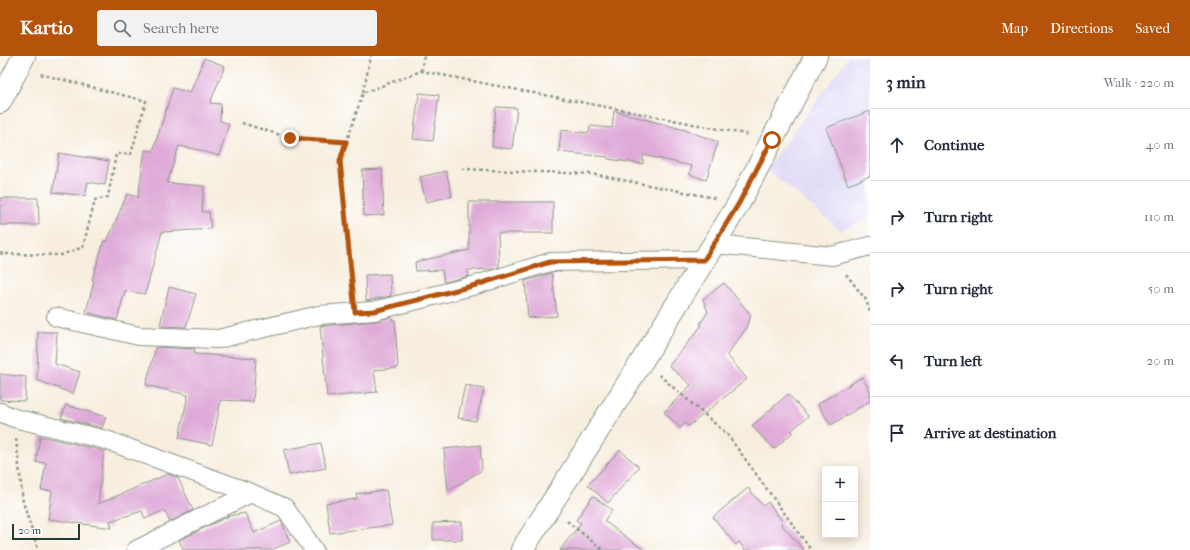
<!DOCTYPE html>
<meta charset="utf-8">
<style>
:root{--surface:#fff;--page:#f2f2f3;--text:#1f2937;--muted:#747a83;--line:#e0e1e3;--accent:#b45309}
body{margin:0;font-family:"IM FELL French Canon",serif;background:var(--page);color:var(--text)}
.controls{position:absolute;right:12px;bottom:12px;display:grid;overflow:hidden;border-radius:4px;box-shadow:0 2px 10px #0003}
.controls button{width:36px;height:36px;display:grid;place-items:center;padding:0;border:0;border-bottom:1px solid var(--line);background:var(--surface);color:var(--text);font:20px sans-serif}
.scale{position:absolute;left:12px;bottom:10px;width:68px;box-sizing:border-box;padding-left:4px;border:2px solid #1f3d34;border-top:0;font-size:11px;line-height:14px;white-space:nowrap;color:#1f3d34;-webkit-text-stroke:3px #fff;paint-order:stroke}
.stop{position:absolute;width:12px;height:12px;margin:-9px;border:3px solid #b45309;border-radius:50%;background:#fff}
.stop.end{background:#b45309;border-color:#fff;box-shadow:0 1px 4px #0008}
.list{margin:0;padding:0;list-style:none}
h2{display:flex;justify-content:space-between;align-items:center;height:52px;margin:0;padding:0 16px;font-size:17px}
h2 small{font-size:13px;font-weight:400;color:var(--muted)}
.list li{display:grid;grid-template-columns:26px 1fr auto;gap:12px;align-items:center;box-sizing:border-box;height:72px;padding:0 16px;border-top:1px solid var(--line)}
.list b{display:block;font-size:15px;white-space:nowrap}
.list em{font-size:13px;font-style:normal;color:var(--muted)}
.icon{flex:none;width:22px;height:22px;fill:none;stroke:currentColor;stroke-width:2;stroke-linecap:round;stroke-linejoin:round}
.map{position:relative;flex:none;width:870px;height:494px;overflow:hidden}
header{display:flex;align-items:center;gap:24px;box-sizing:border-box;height:56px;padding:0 20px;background:var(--accent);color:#fff}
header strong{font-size:19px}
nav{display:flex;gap:22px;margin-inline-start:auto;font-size:14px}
.search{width:280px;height:36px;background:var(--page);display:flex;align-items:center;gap:10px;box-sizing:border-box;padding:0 14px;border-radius:4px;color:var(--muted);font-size:15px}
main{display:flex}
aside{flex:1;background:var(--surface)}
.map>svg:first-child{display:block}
.built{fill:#ddd5f6}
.building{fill:#dfaad8}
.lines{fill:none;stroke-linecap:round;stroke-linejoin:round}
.minor-casing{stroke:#8b9689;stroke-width:20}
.tertiary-casing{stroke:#8b9689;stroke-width:24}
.trunk-casing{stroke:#8b9689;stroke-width:24}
.path{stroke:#8b9689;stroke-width:2.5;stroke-dasharray:3 3;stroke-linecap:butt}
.minor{stroke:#fff;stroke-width:18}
.tertiary{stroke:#fff;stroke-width:22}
.trunk{stroke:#fff;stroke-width:22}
.route{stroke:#b45309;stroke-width:5}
</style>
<header>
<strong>Kartio</strong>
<div class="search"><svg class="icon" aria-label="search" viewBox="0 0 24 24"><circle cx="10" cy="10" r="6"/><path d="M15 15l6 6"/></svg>Search here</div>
<nav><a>Map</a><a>Directions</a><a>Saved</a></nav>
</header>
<main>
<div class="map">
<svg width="870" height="494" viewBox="0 0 870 494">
<rect width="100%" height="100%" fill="#fff"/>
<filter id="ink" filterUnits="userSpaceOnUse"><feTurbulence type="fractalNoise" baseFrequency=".025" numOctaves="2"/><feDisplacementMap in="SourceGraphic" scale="8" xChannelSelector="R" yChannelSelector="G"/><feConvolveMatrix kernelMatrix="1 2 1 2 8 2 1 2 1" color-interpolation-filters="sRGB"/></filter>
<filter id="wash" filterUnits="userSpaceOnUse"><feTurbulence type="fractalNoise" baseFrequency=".012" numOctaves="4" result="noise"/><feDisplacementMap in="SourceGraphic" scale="16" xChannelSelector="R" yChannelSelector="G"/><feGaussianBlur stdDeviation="0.9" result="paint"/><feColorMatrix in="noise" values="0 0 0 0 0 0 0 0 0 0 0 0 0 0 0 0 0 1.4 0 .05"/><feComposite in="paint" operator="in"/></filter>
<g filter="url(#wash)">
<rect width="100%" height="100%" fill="#f7eede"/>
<!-- built -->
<path class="built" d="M849,0h21v162l-29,12 -75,-61 66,-89z"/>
<g id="blocks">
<!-- building -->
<g class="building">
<path d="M204,2l21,8 -15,37 11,1 -1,17 9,3 -10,32 -20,-6 -20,-4 -12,37 37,3 -2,26h7l2,17 -49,3 -17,62 -20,-3 -8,29 -31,-8 8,-31 -2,-1 12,-39 3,1 20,-48 11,3 7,-47 8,1 20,-63 17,5z"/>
<path d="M419,37l20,2 -6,46 -20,-2z"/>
<path d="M496,51l21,1 -5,41 -20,-2z"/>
<path d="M614,55l71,19 33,12 -12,38 -17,-6 3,-8 -49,-11v9l-35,-5v-2l-49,-5 2,-22 28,3 1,-7 22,2z"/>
<path d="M870,55v65l-22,9 -22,-57z"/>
<path d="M59,97l50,8 -4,24 -17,-3 -3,14 -32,-4z"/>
<path d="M382,113l2,46 -20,1 -2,-46z"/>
<path d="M446,115l6,25 -26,6 -6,-25z"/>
<path d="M0,142h38l1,27h-39z"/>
<path d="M469,146h84v31h-55l1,34 -6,2 -25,1 1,6 -25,6 -2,-12 -26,1 -1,-9 54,-12z"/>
<path d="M552,217l5,43 -29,2 -3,-37z"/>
<path d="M390,218l1,22 -25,5 -1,-26z"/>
<path d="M724,227l27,32 -6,15 -18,25 20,24 -58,47 -4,-3 -5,5 -16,-16 27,-27 -22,-19 33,-41 -2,-1 8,-12 -5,-13z"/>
<path d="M169,231l27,7 -10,33 -25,-1 -1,-1z"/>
<path d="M392,261v3h3l3,48 -24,2 3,22 -50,5 -7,-71 55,-5z"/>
<path d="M38,276h19l-2,32 25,8 -7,22 -36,-14z"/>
<path d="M156,291l39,2 -1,5 62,4 -3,44 -32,-2 -9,45 -33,-7 9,-43 -42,-10z"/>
<path d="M0,318l26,3 -1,24 -25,-1z"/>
<path d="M862,321l8,14v10l-39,24 -13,-21z"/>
<path d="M465,329l19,4 -8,32 -18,-3z"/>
<path d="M788,338l20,22 -17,15 2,1 -19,17 -22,-23z"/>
<path d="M66,349l40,12 -4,11 -41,-10z"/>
<path d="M40,380l64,15 -6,53 70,-30 10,4 15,32 -23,12 -6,-12 -19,9 -3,-8 -32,10 2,7 -64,-9 4,-28 -11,-1 5,-27 -10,-1z"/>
<path d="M321,387l5,25 -37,7 -5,-25z"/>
<path d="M480,389l2,25 -34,21 -4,-42z"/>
<path d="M620,394l19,17 -31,36 -20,-18z"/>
<path d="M748,432l15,18 5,-4 15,20 -2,2 23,26h-59l-6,-8 -3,3 -23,-28z"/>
<path d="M386,434l6,35 -62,8 -4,-30 31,-4 -1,-5z"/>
<path d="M593,440l19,14 -8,11 40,29h-84l21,-27 -5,-3z"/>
<path d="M245,457l9,20 27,-12 9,21 -19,8h-87l-5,-10 50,-24z"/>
<path d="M462,466v18h-29v-17z"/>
</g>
</g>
</g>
<g filter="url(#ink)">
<use href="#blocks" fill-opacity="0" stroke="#8b9689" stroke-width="1"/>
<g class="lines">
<defs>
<g id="minor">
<path d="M715,188l117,12 38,-10"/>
<path d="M56,261l83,19 79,3 101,-24 55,-4 102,-26 74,-23 154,-2"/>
<path d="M0,356l14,6 92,22 145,53 34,15 29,42"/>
<path d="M136,494l115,-57"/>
</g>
<path id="tertiary" d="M522,494l120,-189 97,-158 77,-147"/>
<path id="trunk" d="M0,46l24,-46"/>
</defs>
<!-- minor casing -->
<use href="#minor" class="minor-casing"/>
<!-- tertiary casing -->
<use href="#tertiary" class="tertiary-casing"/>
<!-- trunk casing -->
<use href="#trunk" class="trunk-casing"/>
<!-- path -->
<g class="path">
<path d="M421,15l3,-15"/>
<path d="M363,36l8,-36"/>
<path d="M242,67l48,15 56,4"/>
<path d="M462,113l130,5 123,24"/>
<path d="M0,197l4,1 57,1 22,-8 12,-47 13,-3 8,-43h15l15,-53 -106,-27"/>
<path d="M846,218l20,26 4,12"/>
<path d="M353,235l-13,-130 23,-68 58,-22 329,64"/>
<path d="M659,319l68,59 84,116"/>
<path d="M16,383l7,63 15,48"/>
<path d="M567,465l36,29"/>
</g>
<!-- minor -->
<use href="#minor" class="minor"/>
<!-- tertiary -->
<use href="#tertiary" class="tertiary"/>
<!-- trunk -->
<use href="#trunk" class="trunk"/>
</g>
</g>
<g class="lines" filter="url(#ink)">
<!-- route -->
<path class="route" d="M290,82l56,4 -6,19 15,151 19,-1 102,-26 74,-23 154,-2 35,-57 33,-63"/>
</g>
</svg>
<div class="controls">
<button>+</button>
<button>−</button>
</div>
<div class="scale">20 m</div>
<div class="stop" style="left:772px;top:84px"></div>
<div class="stop end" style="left:290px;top:82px"></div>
</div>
<aside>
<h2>3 min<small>Walk · 220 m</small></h2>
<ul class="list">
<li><svg class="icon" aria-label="ahead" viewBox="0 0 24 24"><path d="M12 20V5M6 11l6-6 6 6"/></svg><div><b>Continue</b></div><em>40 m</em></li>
<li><svg class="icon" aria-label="right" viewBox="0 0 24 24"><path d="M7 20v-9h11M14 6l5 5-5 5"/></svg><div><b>Turn right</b></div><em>110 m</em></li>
<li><svg class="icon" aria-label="right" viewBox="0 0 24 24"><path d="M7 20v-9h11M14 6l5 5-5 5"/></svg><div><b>Turn right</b></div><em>50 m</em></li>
<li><svg class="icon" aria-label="left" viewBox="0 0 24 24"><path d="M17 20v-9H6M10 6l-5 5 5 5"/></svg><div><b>Turn left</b></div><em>20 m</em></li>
<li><svg class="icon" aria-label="arrive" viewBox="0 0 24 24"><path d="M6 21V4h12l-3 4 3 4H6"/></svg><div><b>Arrive at destination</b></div></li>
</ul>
</aside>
</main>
